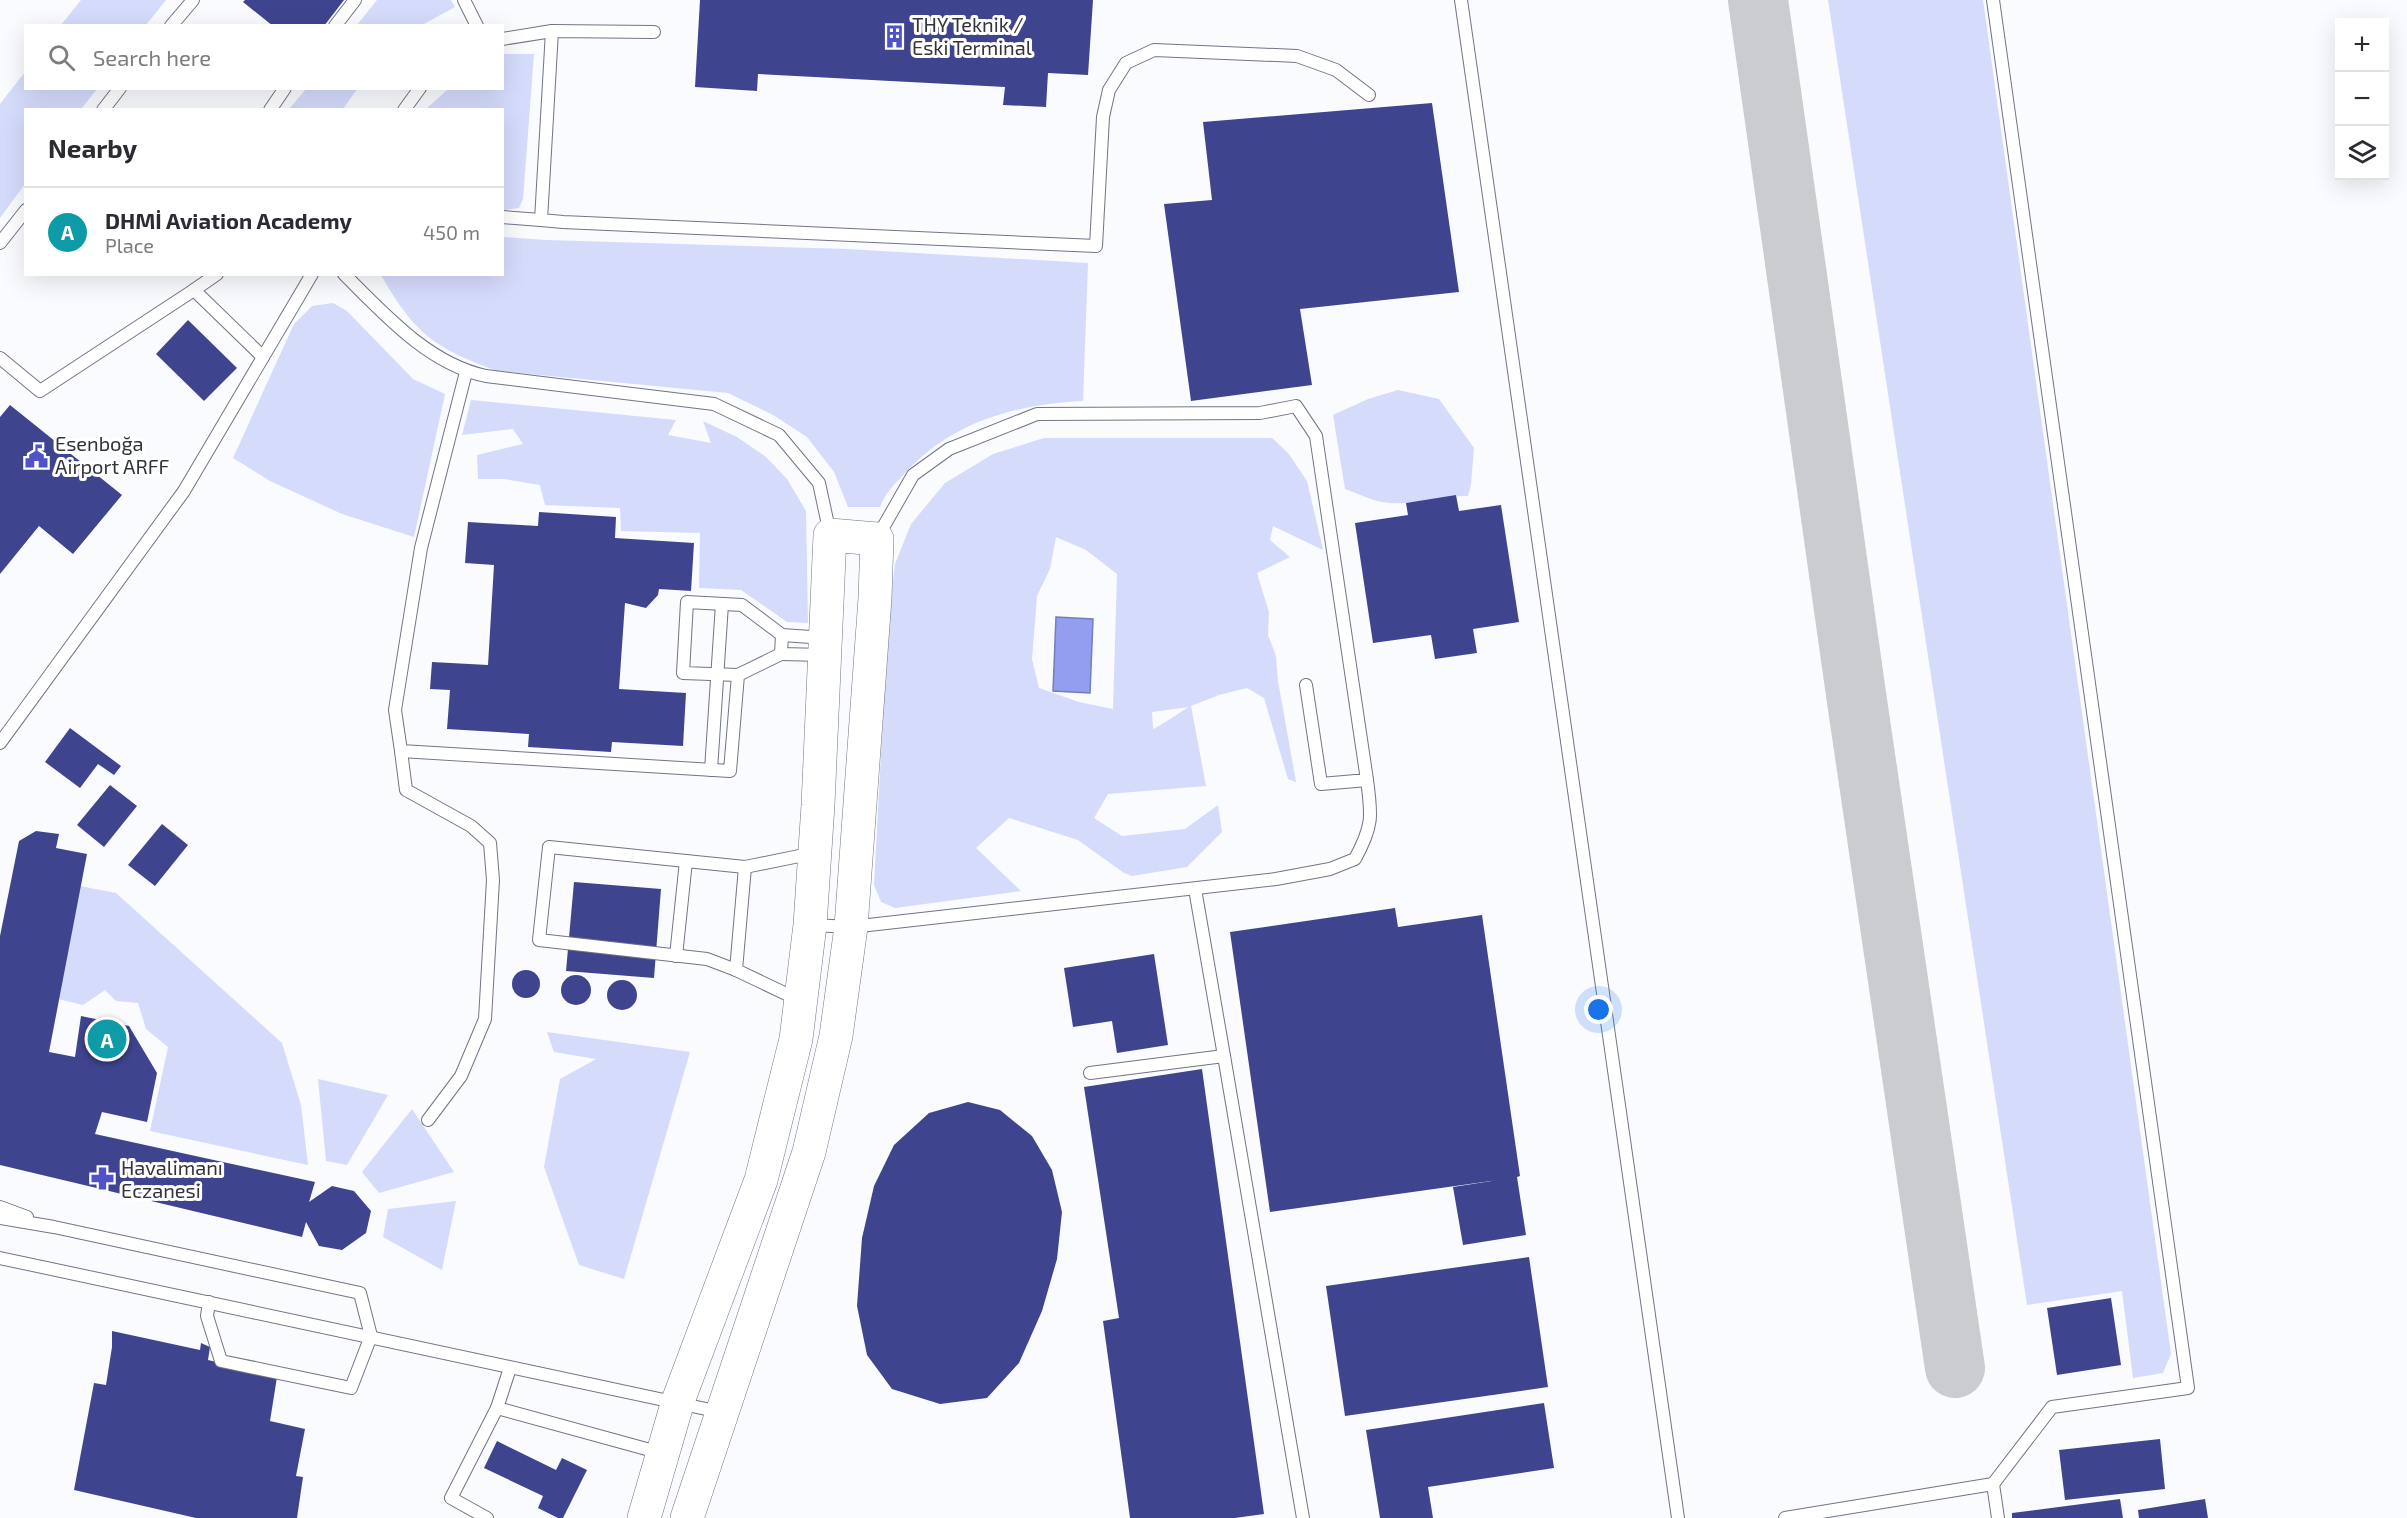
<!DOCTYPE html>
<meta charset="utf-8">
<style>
:root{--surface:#fff;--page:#f2f2f3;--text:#2b2b33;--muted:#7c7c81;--line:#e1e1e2;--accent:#0f766e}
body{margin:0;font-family:"Exo 2",sans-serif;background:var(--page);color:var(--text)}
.controls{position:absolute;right:18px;top:18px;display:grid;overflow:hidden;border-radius:0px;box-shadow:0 6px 24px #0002}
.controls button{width:54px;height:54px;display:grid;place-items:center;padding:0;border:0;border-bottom:2px solid var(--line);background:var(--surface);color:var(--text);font:30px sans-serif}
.you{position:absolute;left:1599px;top:1010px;width:21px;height:21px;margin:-15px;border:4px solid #fff;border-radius:50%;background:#1a73e8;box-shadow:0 0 0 9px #1a73e833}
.badge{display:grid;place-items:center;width:39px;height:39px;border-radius:50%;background:var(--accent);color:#fff;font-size:20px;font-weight:700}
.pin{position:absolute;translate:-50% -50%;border:3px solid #fff;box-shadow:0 2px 6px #0006}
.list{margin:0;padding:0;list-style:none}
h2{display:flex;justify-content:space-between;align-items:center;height:78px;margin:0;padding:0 24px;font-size:26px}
h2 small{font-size:20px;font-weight:400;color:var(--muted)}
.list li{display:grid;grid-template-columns:39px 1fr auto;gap:18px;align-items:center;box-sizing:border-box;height:90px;padding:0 24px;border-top:2px solid var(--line)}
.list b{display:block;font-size:22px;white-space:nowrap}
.list p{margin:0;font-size:20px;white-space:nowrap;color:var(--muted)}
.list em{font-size:20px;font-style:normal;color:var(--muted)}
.icon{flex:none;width:33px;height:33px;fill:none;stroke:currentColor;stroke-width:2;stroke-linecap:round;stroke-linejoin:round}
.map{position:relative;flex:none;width:2407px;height:1518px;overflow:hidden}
.search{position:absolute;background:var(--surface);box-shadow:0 6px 24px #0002;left:24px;top:24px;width:480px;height:66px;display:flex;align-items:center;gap:15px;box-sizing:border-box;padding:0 21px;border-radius:0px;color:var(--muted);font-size:22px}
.panel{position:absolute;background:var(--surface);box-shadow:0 6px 24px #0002;left:24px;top:108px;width:480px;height:168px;border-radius:0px}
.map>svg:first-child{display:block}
.green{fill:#d5dbfb;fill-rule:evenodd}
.water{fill:#929ef0;stroke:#757eba;stroke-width:1.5}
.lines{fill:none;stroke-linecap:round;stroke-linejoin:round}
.taxiway{stroke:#cbccd1;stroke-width:60}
.building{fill:#3f448e}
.lane-casing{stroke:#717585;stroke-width:14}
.secondary-casing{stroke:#717585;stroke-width:34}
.lane{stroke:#fff;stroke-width:12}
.secondary{stroke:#fff;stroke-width:33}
.labels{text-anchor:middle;stroke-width:6;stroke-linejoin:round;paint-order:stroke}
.poi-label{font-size:20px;fill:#32343b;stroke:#fff;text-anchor:start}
</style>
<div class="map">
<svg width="2407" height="1518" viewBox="0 0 2407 1518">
<rect width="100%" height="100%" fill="#fafbff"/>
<!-- green -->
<g class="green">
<path d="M81,0h85l-20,25h-85z"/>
<path d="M377,0h74l4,7 -33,18h-65z"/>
<path d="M1828,0h155l188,1354 -8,19 -30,5 -11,-87 -95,14z"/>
<path d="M503,54h31l-11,145 -4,9 -16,2 -1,-100 -76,-1 22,-20 54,-1z"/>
<path d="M25,72l1,16 71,1 -16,20 -55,1 -1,74 -25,34v-114z"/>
<path d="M306,89v-1l51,1 -14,20h-54z"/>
<path d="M503,237l43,3 301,9 241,14 -5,138c-68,3 -132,21 -179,73 -10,11 -19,19 -24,33h-32l-14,-35 -27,-35 -34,-22 -45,-22 -231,-22c-63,-23 -83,-38 -116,-96l121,-1z"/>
<path d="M333,303l14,8 66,68 32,15 -31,143 -72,-23 -72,-33 -37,-23 61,-134 18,-18z"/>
<path d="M1398,390l41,9 35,49 -3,36 -3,12c-29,-1 -58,11 -86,6 -12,-2 -25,-9 -37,-13l-12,-74 35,-16z"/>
<path d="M471,400l205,20 -8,15 43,8 -8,-22 34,16 29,20 21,22 19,32 2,112 -21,-1 -46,-32 -42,-2 1,-55 -79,-2 -1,-23 -75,-3 -5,-20 -36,-6h-26l-1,-24 46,-11 -10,-15 -51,6z"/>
<path d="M1044,438h228l16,15 19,28 16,69 -50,-24 -3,14 20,17 -33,16 12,39 -1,23 8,21 2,25 18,101 -8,-3 -24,-81 -17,-10 -28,7 -28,11 15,80 -98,8 -14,24 28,18 63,-7 33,-24 4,27 -35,35 -55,9 -8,-3 -46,-33 -69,-22 -33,30 45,43 -126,17 -14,-6 -7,-17 14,-262 7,-59 16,-40 34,-41 48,-29zM1056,537l30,13 31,24 -4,135 -34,-7 -40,-14 -7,-29 5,-63 13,-27zM1189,707l-35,22 -1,-1 -1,-16z"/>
<path d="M80,886l36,7 166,150 19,62 7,60 -158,-34 18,-84 -22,-18 -8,-26 -22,-2 -11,-11 -22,15 -25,-6z"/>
<path d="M547,1032l143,20 -66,227 -45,-14 -35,-98 16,-88 36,-20 -42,-7z"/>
<path d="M318,1079l70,16 -41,70 -21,-4z"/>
<path d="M412,1109l42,63 -75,21 -17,-21z"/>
<path d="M456,1201l-14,69 -59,-33 5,-28z"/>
</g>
<!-- water -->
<path class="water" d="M1056,617l37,2 -3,74 -37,-2z"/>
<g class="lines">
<!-- taxiway -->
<path class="taxiway" d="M1758,0l99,701 98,667"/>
</g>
<!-- building -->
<g class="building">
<path d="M245,0h99l-20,26h-51l-30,-24z"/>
<path d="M700,0h393l-5,75 -40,-2 -2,34 -43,-2 2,-18 -247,-13 -1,17 -62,-4z"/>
<path d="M1432,103l27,189 -159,17 12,76 -121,16 -27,-197 48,-4 -9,-78z"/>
<path d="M188,320l49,48 -33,33 -48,-47z"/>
<path d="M10,405l112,90 -49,59 -34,-28 -39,48v-157z"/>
<path d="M1456,495l3,16 42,-6 18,117 -46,7 4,24 -42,6 -4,-24 -58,8 -18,-120 53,-8 -2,-12z"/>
<path d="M539,512l77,5 -1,21 79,5 -3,48 -32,-2 -1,6 -12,13 -21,-5 -6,86 67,4 -3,53 -71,-4 -1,10 -83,-5 1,-13 -82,-5 3,-39 -20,-1 2,-27 56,3 6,-100 -29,-2 3,-41 70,4z"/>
<path d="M70,728l51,38 -7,9 -16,-11 -18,24 -35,-26z"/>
<path d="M110,785l27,21 -33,41 -27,-22z"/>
<path d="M162,824l26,21 -33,41 -27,-21z"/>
<path d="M36,831l23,3 -3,14 31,6 -38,198 26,5 6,-41 48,10 28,47 -10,49 -45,-10 -7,22 220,48 -6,20 23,-16 22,5 17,20 -5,22 -24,17 -23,-4 -13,-24 -4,15 -302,-72v-229l19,-95z"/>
<path d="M574,882l87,7 -7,89 -88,-7z"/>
<path d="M1395,908l3,19 84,-12 38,261 -3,1 9,58 -63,10 -10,-58 45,-7 -228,32 -40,-280z"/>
<path d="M1154,954l14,91 -51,8 -5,-32 -39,6 -9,-59z"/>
<circle cx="526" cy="984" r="14"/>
<circle cx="576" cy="990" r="15"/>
<circle cx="622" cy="995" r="15"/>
<path d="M1202,1069l62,445 -29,4h-105l-27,-197 16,-3 -35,-231z"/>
<path d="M968,1102l32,8 32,26 20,34 10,42 -5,47 -15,52 -23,52 -32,35 -47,6 -48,-15 -25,-34 -10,-49 5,-68 12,-52 20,-41 35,-32z"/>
<path d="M1529,1257l19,130 -203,29 -19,-130z"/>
<path d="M2111,1298l10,67 -64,10 -10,-67z"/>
<path d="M112,1331l88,19 1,-7 9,4 -2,13 69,17 -7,44 35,8 -9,47 7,1 -6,41h-101l-122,-28 20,-107 12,2 6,-38z"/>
<path d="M1544,1403l10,65 -126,19 5,31h-53l-14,-88z"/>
<path d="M2160,1439l5,50 -100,11 -6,-50z"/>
<path d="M497,1441l59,29 6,-12 25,12 -24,48h-5l-20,-10 5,-12 -59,-28z"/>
<path d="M2120,1499l3,19h-111v-5z"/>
<path d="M2205,1499l3,19h-69l-1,-8z"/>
</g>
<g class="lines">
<defs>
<g id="lane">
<path d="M464,0l13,26"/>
<path d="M1461,0l217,1518"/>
<path d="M1993,0l195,1388 -136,19 -59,77"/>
<path d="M171,26l22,-26"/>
<path d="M335,26l20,-26"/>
<path d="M552,31l-11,189 22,2 533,24 7,-129 6,-27 17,-27 28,-13 143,6 39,14 33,25"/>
<path d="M502,39l50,-8 102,1"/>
<path d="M103,110l17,-22"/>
<path d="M270,110l15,-22"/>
<path d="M404,110l16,-22"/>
<path d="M502,217l39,3"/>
<path d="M0,243l26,-33"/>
<path d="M344,274c41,41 85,90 142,102l228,28 65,31 40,48 11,51"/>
<path d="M194,290l23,-16"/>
<path d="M0,358l40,33 154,-101 69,67"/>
<path d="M466,372l-45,176 -26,162 6,41 329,20 8,-96 43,-21"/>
<path d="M877,538l36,-63 36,-26 88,-35 223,-1 36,-7 20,30 51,344 -46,4 -15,-99"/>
<path d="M782,635l-1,19 43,1"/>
<path d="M738,675l-55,-2 4,-71 55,3 40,30 43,3"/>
<path d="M0,743l184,-252 128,-217"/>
<path d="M401,751l5,39 65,36 19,17 3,37 -8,139 -24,57 -33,44"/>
<path d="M711,770l11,-166"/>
<path d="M686,861l-137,-14 -10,93 168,19 29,11"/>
<path d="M1195,889l29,167"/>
<path d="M812,925l39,2 425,-48 54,-10 25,-10c18,-33 17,-43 12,-79"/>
<path d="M676,956l10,-95 59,6"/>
<path d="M799,1000l-63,-30 9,-103 69,-14"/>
<path d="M1090,1073l134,-17 79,462"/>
<path d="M0,1207l27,10"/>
<path d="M0,1218l54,9 306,66 11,43 -20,52 -130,-27 -14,-45 2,-14"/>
<path d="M0,1258l720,154"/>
<path d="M510,1368l-13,40 164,45"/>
<path d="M487,1518l-36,-20 46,-90"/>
<path d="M1785,1518l208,-34 5,34"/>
</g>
<path id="secondary" d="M644,1518l34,-117 83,-221 35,-141 14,-114 8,-120 12,-270 47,4 -2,59 -24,329 -15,109 -27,116 -122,366"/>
</defs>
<!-- lane casing -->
<use href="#lane" class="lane-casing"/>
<!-- secondary casing -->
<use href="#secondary" class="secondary-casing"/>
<!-- lane -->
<use href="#lane" class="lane"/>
<!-- secondary -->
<use href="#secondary" class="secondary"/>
</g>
<!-- icons -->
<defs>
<symbol id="building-bare" viewBox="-9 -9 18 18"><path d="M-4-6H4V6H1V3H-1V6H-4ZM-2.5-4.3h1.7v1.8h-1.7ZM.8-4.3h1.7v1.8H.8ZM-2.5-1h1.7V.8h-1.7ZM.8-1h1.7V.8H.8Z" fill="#4f52c9" stroke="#fff" stroke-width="2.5" paint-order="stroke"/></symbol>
<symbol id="civic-bare" viewBox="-9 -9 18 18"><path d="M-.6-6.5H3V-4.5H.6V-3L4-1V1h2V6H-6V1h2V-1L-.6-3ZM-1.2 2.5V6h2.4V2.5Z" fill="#4f52c9" stroke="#fff" stroke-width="2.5" paint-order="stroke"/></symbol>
<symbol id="pharmacy-bare" viewBox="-9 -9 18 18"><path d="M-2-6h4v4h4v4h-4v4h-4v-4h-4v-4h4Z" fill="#4f52c9" stroke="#fff" stroke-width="2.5" paint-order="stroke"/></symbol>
</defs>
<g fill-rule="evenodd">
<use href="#building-bare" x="878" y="20" width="33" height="33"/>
<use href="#civic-bare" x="20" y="440" width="33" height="33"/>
<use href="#pharmacy-bare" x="86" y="1162" width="33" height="33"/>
</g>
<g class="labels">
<!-- poi labels -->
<g class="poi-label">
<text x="912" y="32">THY Teknik /<tspan x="912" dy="23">Eski Terminal</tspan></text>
<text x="55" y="451">Esenboğa<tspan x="55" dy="23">Airport ARFF</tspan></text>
<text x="121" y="1175">Havalimanı<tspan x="121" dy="23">Eczanesi</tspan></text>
</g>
</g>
</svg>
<div class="controls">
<button>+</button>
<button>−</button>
<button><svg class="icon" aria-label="layers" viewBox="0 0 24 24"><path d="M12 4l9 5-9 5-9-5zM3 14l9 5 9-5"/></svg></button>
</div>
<div class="you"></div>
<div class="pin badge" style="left:107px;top:1039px;background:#0f9aa8">A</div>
<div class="search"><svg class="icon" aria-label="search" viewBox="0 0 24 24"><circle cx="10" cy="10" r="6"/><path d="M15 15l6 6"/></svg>Search here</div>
<section class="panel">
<h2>Nearby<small></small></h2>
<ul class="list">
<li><span class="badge" style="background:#0f9aa8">A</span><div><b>DHMİ Aviation Academy</b><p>Place</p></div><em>450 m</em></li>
</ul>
</section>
</div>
